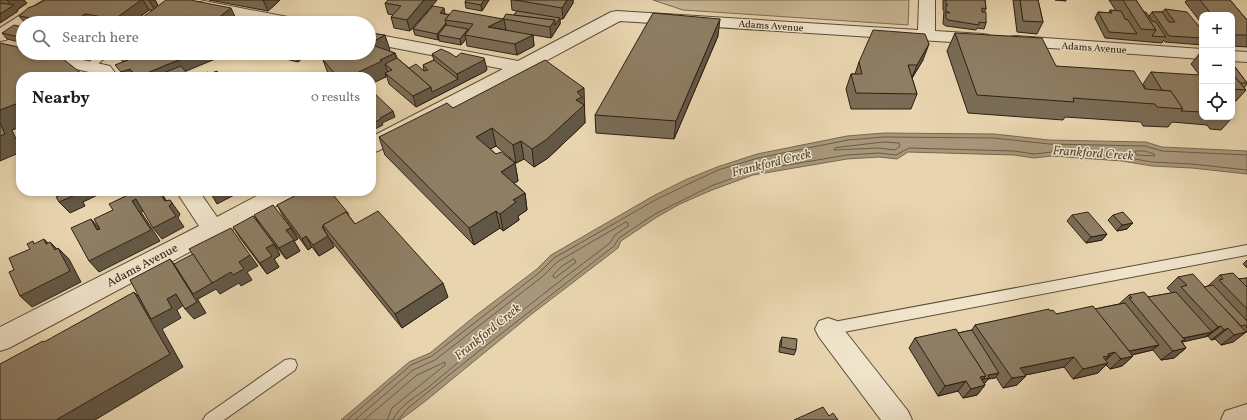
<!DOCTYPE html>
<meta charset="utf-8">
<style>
:root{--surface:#fff;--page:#f2f2f2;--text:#202124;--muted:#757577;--line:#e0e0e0}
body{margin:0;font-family:Vollkorn,serif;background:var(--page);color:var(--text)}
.controls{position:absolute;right:12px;top:12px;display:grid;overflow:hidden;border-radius:8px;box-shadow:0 2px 6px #0003}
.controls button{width:36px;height:36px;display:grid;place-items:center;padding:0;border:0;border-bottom:1px solid var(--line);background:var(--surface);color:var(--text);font:20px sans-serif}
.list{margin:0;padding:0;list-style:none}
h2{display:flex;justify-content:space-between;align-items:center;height:52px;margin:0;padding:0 16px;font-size:17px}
h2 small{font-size:13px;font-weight:400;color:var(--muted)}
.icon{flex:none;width:22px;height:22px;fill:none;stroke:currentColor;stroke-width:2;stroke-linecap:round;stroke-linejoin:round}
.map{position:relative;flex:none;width:1247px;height:420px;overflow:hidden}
.search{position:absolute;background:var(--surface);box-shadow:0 2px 6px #0003;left:16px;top:16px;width:360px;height:44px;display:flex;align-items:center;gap:10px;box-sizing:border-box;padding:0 14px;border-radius:22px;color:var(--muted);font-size:15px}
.panel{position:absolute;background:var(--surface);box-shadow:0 2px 6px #0003;left:16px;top:72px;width:360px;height:124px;border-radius:16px}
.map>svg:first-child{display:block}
.green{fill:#c8b694;stroke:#7a6b53}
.water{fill:#a8977a;stroke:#766750}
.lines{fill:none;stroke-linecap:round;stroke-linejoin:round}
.shore{stroke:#6a5c46;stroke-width:1}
.lane-casing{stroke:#5b4d39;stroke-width:2}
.street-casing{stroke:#5b4d39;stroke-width:2}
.lane{fill:#f0e4cb;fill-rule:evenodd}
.street{fill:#f0e4cb;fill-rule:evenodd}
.wall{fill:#7a6c56;stroke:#2c2012}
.shaded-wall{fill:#635846;stroke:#2c2012}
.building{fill:#8e7e64;stroke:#2c2012}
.labels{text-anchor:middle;stroke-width:3;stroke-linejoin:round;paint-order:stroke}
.far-street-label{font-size:10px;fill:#2c2012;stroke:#f0e4cb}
.street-label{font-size:12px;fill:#2c2012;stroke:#f0e4cb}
.water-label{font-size:13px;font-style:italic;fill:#574a36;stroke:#f0e4cb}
</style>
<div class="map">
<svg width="1247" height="420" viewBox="0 0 1247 420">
<rect width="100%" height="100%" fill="#e8d5af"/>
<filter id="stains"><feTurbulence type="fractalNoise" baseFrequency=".005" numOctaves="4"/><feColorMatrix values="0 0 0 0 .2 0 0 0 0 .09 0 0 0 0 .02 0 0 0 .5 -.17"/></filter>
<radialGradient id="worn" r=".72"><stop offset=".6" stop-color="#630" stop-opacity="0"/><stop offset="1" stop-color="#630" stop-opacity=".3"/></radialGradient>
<!-- green -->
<path class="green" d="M653,0h256l-1,25 -225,-15z"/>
<!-- water -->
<path class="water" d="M884,133l110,1 55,6 97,2 16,5 85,4v23l-55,-6 -40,-2 -30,-5 -70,-5 -18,2 -20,-3 -106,-3 -11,7 -18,-2 -32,2 -94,16 -41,15 -32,14 -23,13 -36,24 -3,7 -85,65 -110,90 -23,17h-59l68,-58 21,-9 45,-37 62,-47 14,-14 104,-60 30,-15 32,-13 40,-13 90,-18z"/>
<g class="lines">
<!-- shore -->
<g class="shore">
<path d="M884,142l15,1 1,3 -5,4 -17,-2 -44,2 1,-2z"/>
<path d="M1137,151h8l9,3 1,2 -18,-1 -2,-3z"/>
<path d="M574,259l2,3 -21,16 -2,-1v-2l8,-8z"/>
<path d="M347,420l64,-55 21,-9 108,-84 14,-14 103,-59 61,-29 40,-12 90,-18 36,-3 110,1 55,6 96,2 17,5 85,4"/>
<path d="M355,420l58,-50 22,-10 108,-84 14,-14 69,-40 2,1v3l-13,9 -5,8c-61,46 -121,93 -180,143 -12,10 -31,19 -37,34"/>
<path d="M364,420l53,-45 28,-13v3l-53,43 -5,12"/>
<path d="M398,420l10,-12 71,-57 135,-105 5,-8 36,-24 56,-28 41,-15 95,-16 32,-2 17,2 13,-7 105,3 20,3 18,-2 71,5 29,5 40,2 55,6"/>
</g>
<defs>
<g id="lane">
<path d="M100,53h11l-18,15h-6l-2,-2 2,-2z"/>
<path d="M1247,245v10l-419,80 -5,-2 -2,-4 2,-4 5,-2z"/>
<path d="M290,359l5,1 2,5 -2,5 -71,50h-21l3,-5 79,-55z"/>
</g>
<g id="street">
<path d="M44,0h19l-2,3 -30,20h-8v5l-17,12 -6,1v-13z"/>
<path d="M919,0h16v31l48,3 6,1 3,4 -3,4 -6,1 -363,-23 -242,130 -7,2v-16l132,-68 -134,-26v-10l149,28 93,-49 6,-1 301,19z"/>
<path d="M204,1l89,17 6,1 2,4h-34l-69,-14 -2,-3 2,-3z"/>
<path d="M1015,36l187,13v10l-193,-14 -3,-4 3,-4z"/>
<path d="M22,49h1v4h29l58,13 8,11h-18l-2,-3 -76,-17 -3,-4z"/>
<path d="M1232,51l15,1v10l-15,-1z"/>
<path d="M176,191h23l18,26 49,-26h30l-3,6 -284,151 -9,3v-24l199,-101z"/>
<path d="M828,318l9,3 71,90 4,9h-31l-62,-83 -4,-8 4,-8z"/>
<path d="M1247,404v16h-26l4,-9z"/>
</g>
</defs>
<!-- lane casing -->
<use href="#lane" class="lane-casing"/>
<!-- street casing -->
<use href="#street" class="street-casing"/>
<!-- lane -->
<use href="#lane" class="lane"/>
<!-- street -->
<use href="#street" class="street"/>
</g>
<!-- wall -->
<g class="wall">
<path d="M0,0h24l3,3 -10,7 1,1 -18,12z"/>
<path d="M45,0h110l3,6 80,17 -89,-13 -17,13h-107l-6,-7z"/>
<path d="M209,0h71l-12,11z"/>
<path d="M388,0h49l-27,31 -16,-3 -3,-11 2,-2 -5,-1 -3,-11z"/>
<path d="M489,0l-7,11 -16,-3 -1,-6z"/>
<path d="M511,0h62v3l-10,16h-3v5l-9,14 -18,-3 1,11 -17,9 -50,-9 -1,-7 -5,6 -22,-4v-2l-1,1 -23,-5 -2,-6 32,-15 58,5 11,-4 3,-4 -5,-1z"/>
<path d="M943,0h42l1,9 -2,3 2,11 -2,6 -7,-1 -1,2 -30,-4 -3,-2 1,-14h-1z"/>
<path d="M1013,0h25l5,22 -6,12 -20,-2z"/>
<path d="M1055,0h11v1z"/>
<path d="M1109,0h27l8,12 5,4 3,-4h10l3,-3 37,21v15l-37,-3 -2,-2 -1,3 -57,-5 -10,-20 3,-6 11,1 1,-3 6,1z"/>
<path d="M1187,0h43l17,20v27l-15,-1v-31h-30v9l-17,-22z"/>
<path d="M23,27v16l-16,-4 -5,-6z"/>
<path d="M955,33l101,33 89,23h1l-3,-5 8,-12 51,6v39h27l2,2 -10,11 -11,-1 -3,-4 -35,-3 -4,5 -25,-1 -2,-4 -76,-5 -2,3 -95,-7 -21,-62z"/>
<path d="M718,36l-44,103 -78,-6 -1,-18z"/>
<path d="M390,50l-1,1 6,2 2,5 12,10 15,3 -1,-6 11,-5 -2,-6 24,3 31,12 -1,2 -70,36 -27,-23 -3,-10v3h-56l-1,-1 -6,-16z"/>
<path d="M272,53h33l1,2 -8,7 -25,-6z"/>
<path d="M1200,53h2v25l-11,-14z"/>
<path d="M923,60l-11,18 5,16 -6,15h-60l-5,-20 5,-15h4l4,-12z"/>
<path d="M1232,63l15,20v1l-3,4 2,2 -10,11h-4z"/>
<path d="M584,106l1,17 -37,35 -14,9 -10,-8 -8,4 -20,-17 -6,3 6,5 19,9 3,18 -4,2 11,10 2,17 -9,6 1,4 -16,11 -3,-3 -26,17 -89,-90 -6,-18 74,-29 132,-2z"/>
<path d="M277,205l71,8 1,3 6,8 93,73 -46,31 -73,-90 5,9 -15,9 -7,-9 -4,3 -25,-34z"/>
<path d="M254,215l37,13 7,11 -4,2 6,10 -14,8 -25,-32z"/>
<path d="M1072,215l35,19 -5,6 -16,3 -19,-22z"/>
<path d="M1113,215l14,14 -10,2 -9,-11z"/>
<path d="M233,227l41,17 6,11 -6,4 5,8 -12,7 -27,-36z"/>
<path d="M1247,260v8l-4,-4z"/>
<path d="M1220,275l19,4 8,-1v54h-1l-13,10 -12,3 -6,-6 -4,1 -3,-4 -26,6 4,6 -12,10 -13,2 -8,-10 -21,5 1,1 -11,10 -12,3 -4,-4 -8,8 -25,6 -9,-12 -39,8 -8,10 -14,3 -7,-11 -1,1 -7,1 -3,4h-1l1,2 -8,10 -14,3 -5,-7 -20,5 -29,-48 6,-10 43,-5 14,-3 3,-5 75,-14 6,3 39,-5 24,-5 10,-9 19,2 24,-4 -5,-5 11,-11 26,10 4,-1z"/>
<path d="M782,337l14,13 -2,5 -15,-3 1,-10z"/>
</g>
<!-- shaded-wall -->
<g class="shaded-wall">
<path d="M7,0h17l3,3 -10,7 1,1 -18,12v-9l12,-8z"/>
<path d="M141,0h2l6,10 -17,13h-15l-2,-4z"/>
<path d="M149,0h6l5,9 -4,3z"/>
<path d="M263,0h17l-12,11z"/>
<path d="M424,0h13l-27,31 -3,-11z"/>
<path d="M484,0h5l-7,11 -1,-6z"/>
<path d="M567,0h6v3l-10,16 -1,-11z"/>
<path d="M231,8l7,15h-24l-1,-1z"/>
<path d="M444,8l1,6 -5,-1z"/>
<path d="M85,14l6,9h-19z"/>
<path d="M560,18v6l-9,14 -1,-11 5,-7z"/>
<path d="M504,19l2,11 -18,-3z"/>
<path d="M720,19l-2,17 -44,103 2,-18z"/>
<path d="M446,23l1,6 -9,6 1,4 -1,1 -1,-6z"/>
<path d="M468,29l1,6h-4l1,4 -5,6 -1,-6z"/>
<path d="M385,35l5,15 -16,10 -5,-16z"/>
<path d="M533,35l1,11 -17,9 -2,-11z"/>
<path d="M929,44l-6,16 -12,20 6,-15z"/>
<path d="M155,53l-24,17 5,7h-12l-3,-5z"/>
<path d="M196,53h22l2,4 -48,20h-35z"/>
<path d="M299,53h6l1,2 -8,7 -3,-6z"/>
<path d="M395,53l5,15 -8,2 -7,-6 3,9h-3l1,4 -15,7v-7h-23l32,-17z"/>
<path d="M484,58l3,11 -1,2 -70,36 -3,-11 18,-9 27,-8 -1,-5z"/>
<path d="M186,72l3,5h-14z"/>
<path d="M584,88l1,35 -37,35 -14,9 -2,-18 44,-49 1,-8z"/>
<path d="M21,102v25l-9,3 9,20v2l-21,9v-51z"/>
<path d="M393,111l2,6 -13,6 1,2 -12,6v-7l9,-6z"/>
<path d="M492,128l4,18 -16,9 -4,-18z"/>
<path d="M521,141l3,18 -8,4 -3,-18z"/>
<path d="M515,163l3,18 -14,8 -3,-17z"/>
<path d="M73,191h33l-23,11 2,4 -15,7 -11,-11z"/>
<path d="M159,191h1l10,15v-6l10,14 -2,4 6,9 -22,12 -9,-11 12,-27z"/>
<path d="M213,191h29l-25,13 -7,-12z"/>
<path d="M525,193l2,17 -9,6 1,4 -16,11 -3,-17 13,-14z"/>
<path d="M136,199l9,11 -4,2 19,29 -61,31 -10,-11 43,-60z"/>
<path d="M496,211l4,17 -26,17 -5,-17z"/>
<path d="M91,219l10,11h-4z"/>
<path d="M1133,223l-6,6 -10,2 5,-6z"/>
<path d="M322,227h1l11,20 -15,9 -6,-11z"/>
<path d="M291,228l7,11 -4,2 6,10 -14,8 -7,-11 7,-18z"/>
<path d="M1107,234l-5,6 -16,3 5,-6z"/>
<path d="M306,236l6,11 -4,3 -6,-11z"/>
<path d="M44,239l9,9 -3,-6 11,11 -3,-5 11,11 12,23 -49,25 -12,-11 26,-52z"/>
<path d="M274,244l6,11 -6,4 5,8 -12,7 -7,-11 6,-15z"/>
<path d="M250,255l8,11 -11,6 5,8 -11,6 -2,-3 -19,11 -4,-5 -18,10 -1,-1 9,15 -12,6 -9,-10 -15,-50 9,11 60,-8z"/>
<path d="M443,283l5,14 -46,31 -7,-14z"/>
<path d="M134,292l14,14 19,-7 9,-5 9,10 -8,6 4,8 -19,11 21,38 -88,53h-39z"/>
<path d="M1221,326l-13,10 -3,1 13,-10z"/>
<path d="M1228,328l-13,11 -4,1 13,-10z"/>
<path d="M1212,332l-7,5 -23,5 -9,8 2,-10z"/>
<path d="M1246,332l-13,10 -12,3 13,-10z"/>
<path d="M1159,345l-7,5 -33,8 2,-5z"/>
<path d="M1186,348l-12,10 -13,2 12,-9z"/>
<path d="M1115,352l-11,10 -3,1 8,-7 -1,-2z"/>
<path d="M1133,356l-11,10 -12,3 11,-10z"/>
<path d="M1074,357l-10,10 -53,11 9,-10z"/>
<path d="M1108,363l-10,10 -25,6 10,-10z"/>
<path d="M999,373l-4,5 -7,1 -3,4 -6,1 4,-5 5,-4z"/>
<path d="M986,376l-9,10 3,-9z"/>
<path d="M1026,376l-9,9 -14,3 9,-10z"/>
<path d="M966,381l-8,10 -20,5 7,-10z"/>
<path d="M985,385l-8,10 -14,3 8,-9z"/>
</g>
<!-- building -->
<g class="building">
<path d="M45,0h96l-26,19 -30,-5 -13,9h-16l-37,-7 9,-8 8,-3z"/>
<path d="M166,0h24l41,8 -18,14 1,1h-79z"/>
<path d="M388,0h36l-17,20 -16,-3 10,-11 -16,-3z"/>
<path d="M466,0h18l-3,5 -16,-3z"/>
<path d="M515,0h52l-5,8z"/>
<path d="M946,0h39l1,9 -4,-1v4h4v11l-7,-1v3l-31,-5 -2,-2v-6l4,1 -4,-2v-6h2l-2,-1z"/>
<path d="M1020,0h18l5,22 -20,-1z"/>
<path d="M1123,0h13l20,30 -15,-1z"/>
<path d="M1200,0h30l17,20v15h-15v-20h-20z"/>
<path d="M0,3l14,2 -14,9z"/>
<path d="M433,6l11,2 -4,5 9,2 -4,5 1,3 -9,11 -24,-5z"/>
<path d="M1165,9l22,3 15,18v8l-33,-2 -17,-24h10l7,10h6z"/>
<path d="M453,10l50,9 3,-5 49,6 -5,7 -46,-8 -16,8 45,8 -18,9 -50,-9 8,-11 -28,-4z"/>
<path d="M1110,10l11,1 4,8 3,1 9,14 -28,-2 -11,-20 14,1z"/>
<path d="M517,11l43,7 -5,7v-5l-41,-5z"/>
<path d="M1144,12h2l6,9 4,1 10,15 -14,-1 4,-6z"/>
<path d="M653,13l67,6 -44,102 -81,-6z"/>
<path d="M14,25l9,2v11l-21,-5z"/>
<path d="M446,25l22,4 -8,10 -22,-4z"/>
<path d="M873,30l52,4 4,10 -12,21h-9l9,29 -61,-1 -5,-19h11l-3,-12z"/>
<path d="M369,33l16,2 -16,9 26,9 -15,7 2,1 -34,16h-10l-15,-17 6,-7h40z"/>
<path d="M955,33l87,5 14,28 78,5 11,18 26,2 12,18 -26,-2 -2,-3 -82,-6 1,4 -97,-7z"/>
<path d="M0,43l23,5v5h26l9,2 28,22h-65v25l-21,8z"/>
<path d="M441,49l9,4 6,4 5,-4 23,5v2l-27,14 -25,-20z"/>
<path d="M133,53h13l-23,9 -3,-4z"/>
<path d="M146,53h50l-59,24 -7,-8 -9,3 -6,-7z"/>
<path d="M283,53h16l-4,3z"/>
<path d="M397,58l34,29 -18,9 -28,-23 7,-3 -7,-6z"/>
<path d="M434,60l24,19 -26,13 -1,-5 -22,-19 7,-4 8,7 4,-1 -5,-5z"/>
<path d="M545,60l39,28 -7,4 5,5 -6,3 8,5 -38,35 -14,9 -11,-8 -8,4 -21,-17 -16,9 20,17 5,-2 14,11 -14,9 24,21 -12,7 3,2 -16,12 -4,-3 -27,17 -90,-91 68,-34 6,5z"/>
<path d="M1232,63l15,20h-7l-5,-6h-3z"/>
<path d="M181,66l5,6 -11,5h-22z"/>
<path d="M217,71l4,5 -2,1h-24l13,-5 1,2z"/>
<path d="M1151,72l49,3 2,3v34l-21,-1 2,-2 -12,-18 -9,-1z"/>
<path d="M196,73l2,3 -3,1h-8z"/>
<path d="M1232,77h3l11,13 -14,-1z"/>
<path d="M371,91h1l21,20 -13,7 1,1 -10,5z"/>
<path d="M1219,117h10l2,2 -11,-1z"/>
<path d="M0,123l5,11 -5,2z"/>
<path d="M59,191h14l2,4 -16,7 -3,-5 5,-2z"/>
<path d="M128,191h31l6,10 5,-1 2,3 -3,3 7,10 -23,12 -17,-29 -4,2 19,29 -62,31 -18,-33 20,-9 6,11 3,-1 -6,-10 19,-9 -4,-6 19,-9 -2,-3z"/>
<path d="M304,191h26l18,22 -1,1 -1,-2 -23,13v2h-1l6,9 -15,9 -7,-9 -4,3 -25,-34z"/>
<path d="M273,205l18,23 -5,2 8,10 -15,8 -25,-33z"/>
<path d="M378,211l65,72 -48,31 -72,-89 23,-13 9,12z"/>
<path d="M1088,212l19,22 -16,3 -19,-22z"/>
<path d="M1123,212l10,11 -11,2 -9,-10z"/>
<path d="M253,216l21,28 -8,4 6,8 -12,7 -27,-36z"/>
<path d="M231,228l19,27 -11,7 5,7 -11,6 -2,-3 -19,11 -23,-34z"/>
<path d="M44,239l2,5 4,-2 5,8 3,-2 12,23 -50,25 -11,-24 5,-2 -5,-12 21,-9 -3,-5 6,-3 1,3z"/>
<path d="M193,254l19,29 -19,11 -19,-30z"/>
<path d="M170,259l27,43 -12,7 -9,-15 -9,5 5,9 -21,11 -21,-39z"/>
<path d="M1233,273l14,14v22l-28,-29 4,-1 -3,-4z"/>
<path d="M1193,274l53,58 -12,3 -6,-7 -4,2 -3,-4 -3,1 -37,-40 6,-2 -9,-8z"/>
<path d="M1247,278v9l-8,-8z"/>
<path d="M1213,285l34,36v7l-2,-3 -4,1 -37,-39z"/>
<path d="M134,292l36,62 -114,66h-56v-56l43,-23 1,1z"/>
<path d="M1144,292l41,48 -4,1 5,7 -13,3 -44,-53h3l-3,-3z"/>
<path d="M1176,292l36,40 -29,6 -35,-41z"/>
<path d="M1125,303l34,42 -30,6 -34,-42z"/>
<path d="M1093,306l40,50 -12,3 -6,-7 -7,2 1,2 -6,1 5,6 -25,6 -9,-12 -54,11 6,8 -14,2 -37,-53 74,-16 1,2 3,-1 3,4z"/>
<path d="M956,329l30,47 -6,1 5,8 -14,4 -5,-8 -21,5 -30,-48z"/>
<path d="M972,330l27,43 -11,2 1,3 -6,1 3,-3 -28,-43z"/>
<path d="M782,337l15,2 -1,11 -15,-3z"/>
<path d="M823,407l6,9 4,-3 5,7h-44z"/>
</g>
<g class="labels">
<!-- far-street labels -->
<g class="far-street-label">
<text transform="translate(771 25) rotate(4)" y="4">Adams Avenue</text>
<text transform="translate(1094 47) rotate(4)" y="4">Adams Avenue</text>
</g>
<!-- street labels -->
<g class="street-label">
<text transform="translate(142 265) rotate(-28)" y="4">Adams Avenue</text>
</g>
<!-- water labels -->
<g class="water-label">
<text transform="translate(1093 152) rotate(4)" y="5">Frankford Creek</text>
<text transform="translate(771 162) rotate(-14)" y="5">Frankford Creek</text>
<text transform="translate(487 331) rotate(-39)" y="5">Frankford Creek</text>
</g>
</g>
<rect width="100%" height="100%" filter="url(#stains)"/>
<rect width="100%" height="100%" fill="url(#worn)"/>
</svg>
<div class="controls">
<button>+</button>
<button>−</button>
<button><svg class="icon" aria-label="locate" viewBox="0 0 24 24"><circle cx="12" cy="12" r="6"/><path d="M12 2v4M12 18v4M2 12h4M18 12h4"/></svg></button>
</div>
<div class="search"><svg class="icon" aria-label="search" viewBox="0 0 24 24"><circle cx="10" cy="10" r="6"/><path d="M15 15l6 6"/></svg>Search here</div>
<section class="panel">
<h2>Nearby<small>0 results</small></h2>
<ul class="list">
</ul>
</section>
</div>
